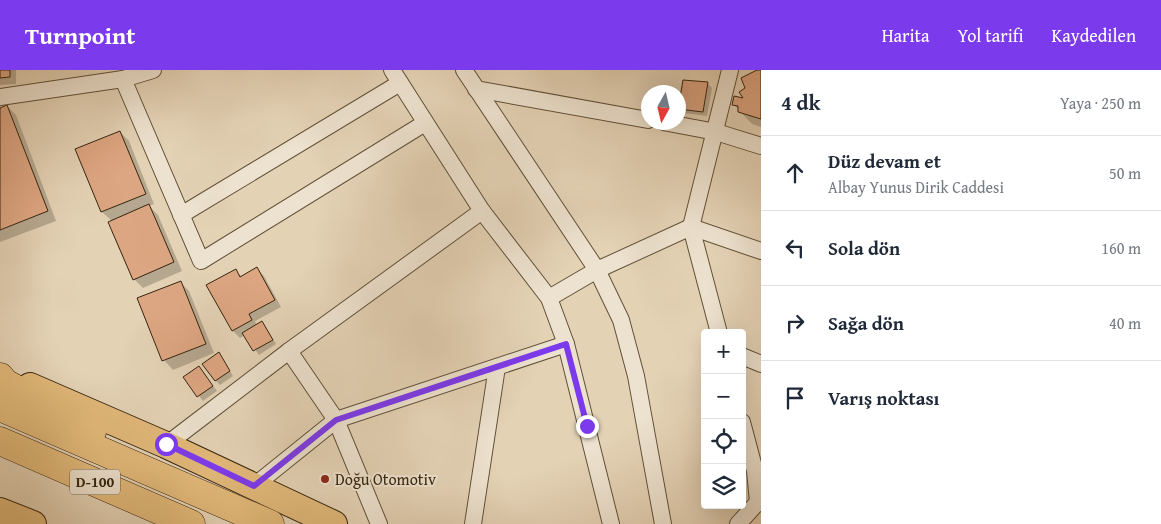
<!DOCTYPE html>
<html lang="tr">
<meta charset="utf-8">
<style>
:root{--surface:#fff;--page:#f2f2f3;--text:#1f2937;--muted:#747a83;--line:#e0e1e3;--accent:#7c3aed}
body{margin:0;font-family:"Gentium Book Plus",serif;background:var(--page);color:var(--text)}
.controls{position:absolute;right:15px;bottom:15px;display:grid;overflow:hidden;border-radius:5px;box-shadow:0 5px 20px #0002}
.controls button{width:45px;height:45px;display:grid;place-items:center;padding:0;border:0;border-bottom:1px solid var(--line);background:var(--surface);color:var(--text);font:25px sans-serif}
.compass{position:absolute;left:641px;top:15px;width:45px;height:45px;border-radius:50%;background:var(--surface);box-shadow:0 5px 20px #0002;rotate:188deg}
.stop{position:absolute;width:15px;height:15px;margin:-11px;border:4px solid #7c3aed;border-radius:50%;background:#fff}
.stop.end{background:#7c3aed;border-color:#fff;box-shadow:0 1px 5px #0008}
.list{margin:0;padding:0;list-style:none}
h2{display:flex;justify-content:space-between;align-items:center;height:65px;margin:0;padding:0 20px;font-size:21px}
h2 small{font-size:16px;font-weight:400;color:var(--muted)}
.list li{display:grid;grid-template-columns:32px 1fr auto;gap:15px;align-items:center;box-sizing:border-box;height:75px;padding:0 20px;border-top:1px solid var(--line)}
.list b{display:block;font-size:19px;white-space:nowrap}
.list p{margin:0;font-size:16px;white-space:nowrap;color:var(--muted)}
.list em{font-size:16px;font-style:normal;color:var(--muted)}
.icon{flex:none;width:28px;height:28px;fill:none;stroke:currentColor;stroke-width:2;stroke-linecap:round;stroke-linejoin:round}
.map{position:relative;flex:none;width:761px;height:454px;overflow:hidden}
header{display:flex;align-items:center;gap:30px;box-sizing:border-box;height:70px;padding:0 25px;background:var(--accent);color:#fff}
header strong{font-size:24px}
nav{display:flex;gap:28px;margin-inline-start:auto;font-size:18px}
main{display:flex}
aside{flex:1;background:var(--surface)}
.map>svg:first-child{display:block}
.shadow{fill:#0003}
.building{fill:#dda682;stroke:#35250f}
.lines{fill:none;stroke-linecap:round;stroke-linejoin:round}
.street-casing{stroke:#615038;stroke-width:18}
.primary-casing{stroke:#35250f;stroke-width:28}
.highway-casing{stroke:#35250f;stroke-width:29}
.street{stroke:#ede2cf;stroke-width:16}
.primary{stroke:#e2b97a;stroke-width:26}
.highway{stroke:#e2b97a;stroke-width:28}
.route{stroke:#7c3aed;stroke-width:6}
.poi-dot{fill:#8f2418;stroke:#ede2cf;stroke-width:2}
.labels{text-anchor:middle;stroke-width:4;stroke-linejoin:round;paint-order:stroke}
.shield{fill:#ede2cf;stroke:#6c5e49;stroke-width:1}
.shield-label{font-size:15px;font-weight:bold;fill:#35250f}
.poi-label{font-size:16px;fill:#35250f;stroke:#ede2cf;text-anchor:start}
</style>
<header>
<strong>Turnpoint</strong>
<nav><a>Harita</a><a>Yol tarifi</a><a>Kaydedilen</a></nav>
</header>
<main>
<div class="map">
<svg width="761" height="454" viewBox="0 0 761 454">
<rect width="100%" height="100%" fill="#e4d2b5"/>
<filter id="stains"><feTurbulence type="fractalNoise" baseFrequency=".004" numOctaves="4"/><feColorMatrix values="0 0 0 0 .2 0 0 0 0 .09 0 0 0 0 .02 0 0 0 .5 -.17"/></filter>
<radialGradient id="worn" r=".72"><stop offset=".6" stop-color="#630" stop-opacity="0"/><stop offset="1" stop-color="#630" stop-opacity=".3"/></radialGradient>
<!-- shadow -->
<g class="shadow">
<path d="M0,0h16v14l-16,1z"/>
<path d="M761,0v57l-9,-3 -18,-19 11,-5 1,-12z"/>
<path d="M707,13l5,5 -5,28 -23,-3 -5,-5z"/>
<path d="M7,36l9,9 40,106 -56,21v-133z"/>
<path d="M120,62l9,9 25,63 -5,2 9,9 24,56 -39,17 -9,-9 -22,-58 -10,-9 -25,-62z"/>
<path d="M257,199l7,7 17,31 -26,14 2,5 5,-3 4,5 10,16 -17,11 -14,-20 -5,3 -7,-7 -25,-45 27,-15 7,6z"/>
<path d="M180,212l9,9 25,62 -41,17 -9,-10z"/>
<path d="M219,283l14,23 -13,9 -4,-4z"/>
<path d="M199,298l18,23 -14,10 -18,-23z"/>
</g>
<!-- building -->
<g class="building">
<path d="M0,0h10v7l-10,1z"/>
<path d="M757,0h4v49l-23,-7v-6l-6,-1 2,-9 9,2 -4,-6 6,-4 -4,-10z"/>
<path d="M683,10l25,2 -5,30 -25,-3z"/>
<path d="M7,35l41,106 -48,19v-122z"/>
<path d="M120,61l26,63 -45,18 -26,-63z"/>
<path d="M149,134l25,58 -41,18 -25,-58z"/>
<path d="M257,197l18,33 -26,14 3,6 -20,11 -26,-46 30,-16 4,8z"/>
<path d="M181,211l25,63 -44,17 -25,-63z"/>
<path d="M262,251l11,19 -20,11 -11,-18z"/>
<path d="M219,282l11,19 -15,10 -13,-17z"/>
<path d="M199,296l14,20 -16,11 -14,-20z"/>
</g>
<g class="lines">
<defs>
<g id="street">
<path d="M392,0l90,141 67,87 17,46 45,180"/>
<path d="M464,0l133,200 24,50 15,56 27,148"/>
<path d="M123,9l78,182 224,-138"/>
<path d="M476,19l172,31"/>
<path d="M0,27l123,-18 30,-9"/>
<path d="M663,52l53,10 45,14"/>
<path d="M181,145l219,-132"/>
<path d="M549,228l48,-28 94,-43 70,24"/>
<path d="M719,263l-28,-106 39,-157"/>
<path d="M289,281l47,69 43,104"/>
<path d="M742,286l19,8"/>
<path d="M742,352l13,49 3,31 3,1"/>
<path d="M166,375l123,-94 193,-140"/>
<path d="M254,416l82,-66 230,-76"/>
<path d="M473,454l24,-157"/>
<path d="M738,454l20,-22"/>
</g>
<g id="primary">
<path d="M30,316l136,59 168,79"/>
<path d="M0,441l33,13"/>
</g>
<g id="highway">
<path d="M0,307l5,6 87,49"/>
<path d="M0,337l270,117"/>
<path d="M0,371l191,83"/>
</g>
</defs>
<!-- street casing -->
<use href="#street" class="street-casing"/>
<!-- primary casing -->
<use href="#primary" class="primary-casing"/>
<!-- highway casing -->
<use href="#highway" class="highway-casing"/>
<!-- street -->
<use href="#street" class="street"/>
<!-- primary -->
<use href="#primary" class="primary"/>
<!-- highway -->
<use href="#highway" class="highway"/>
</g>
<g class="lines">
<!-- route -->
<path class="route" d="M166,374l88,42 82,-66 230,-76 21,82"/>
</g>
<!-- markers -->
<circle class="poi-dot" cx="325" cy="409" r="5"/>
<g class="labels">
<!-- shield labels -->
<rect class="shield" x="70" y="399.5" width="50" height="25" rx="4"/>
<g class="shield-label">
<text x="95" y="417">D-100</text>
</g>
<!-- poi labels -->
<g class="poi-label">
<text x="335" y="415">Doğu Otomotiv</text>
</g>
</g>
<rect width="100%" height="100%" filter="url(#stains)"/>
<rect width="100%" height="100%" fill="url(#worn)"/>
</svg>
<div class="controls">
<button>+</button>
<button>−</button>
<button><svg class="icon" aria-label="locate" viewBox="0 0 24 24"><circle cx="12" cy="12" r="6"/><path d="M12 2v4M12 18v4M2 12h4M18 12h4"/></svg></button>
<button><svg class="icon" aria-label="layers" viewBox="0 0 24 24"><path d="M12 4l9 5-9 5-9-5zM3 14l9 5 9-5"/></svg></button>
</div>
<svg class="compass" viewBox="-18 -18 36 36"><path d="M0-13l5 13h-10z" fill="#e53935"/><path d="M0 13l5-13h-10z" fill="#747a83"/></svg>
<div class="stop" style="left:166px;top:374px"></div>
<div class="stop end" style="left:587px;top:356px"></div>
</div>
<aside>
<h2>4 dk<small>Yaya · 250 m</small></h2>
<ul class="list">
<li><svg class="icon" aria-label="ahead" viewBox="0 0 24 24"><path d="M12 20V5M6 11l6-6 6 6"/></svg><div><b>Düz devam et</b><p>Albay Yunus Dirik Caddesi</p></div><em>50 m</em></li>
<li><svg class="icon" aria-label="left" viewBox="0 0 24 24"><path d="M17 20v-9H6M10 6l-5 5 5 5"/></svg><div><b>Sola dön</b></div><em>160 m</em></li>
<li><svg class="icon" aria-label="right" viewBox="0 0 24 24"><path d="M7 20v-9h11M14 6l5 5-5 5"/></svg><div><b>Sağa dön</b></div><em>40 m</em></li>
<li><svg class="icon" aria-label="arrive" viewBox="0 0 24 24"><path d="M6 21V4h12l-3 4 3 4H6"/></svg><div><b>Varış noktası</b></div></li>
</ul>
</aside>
</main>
